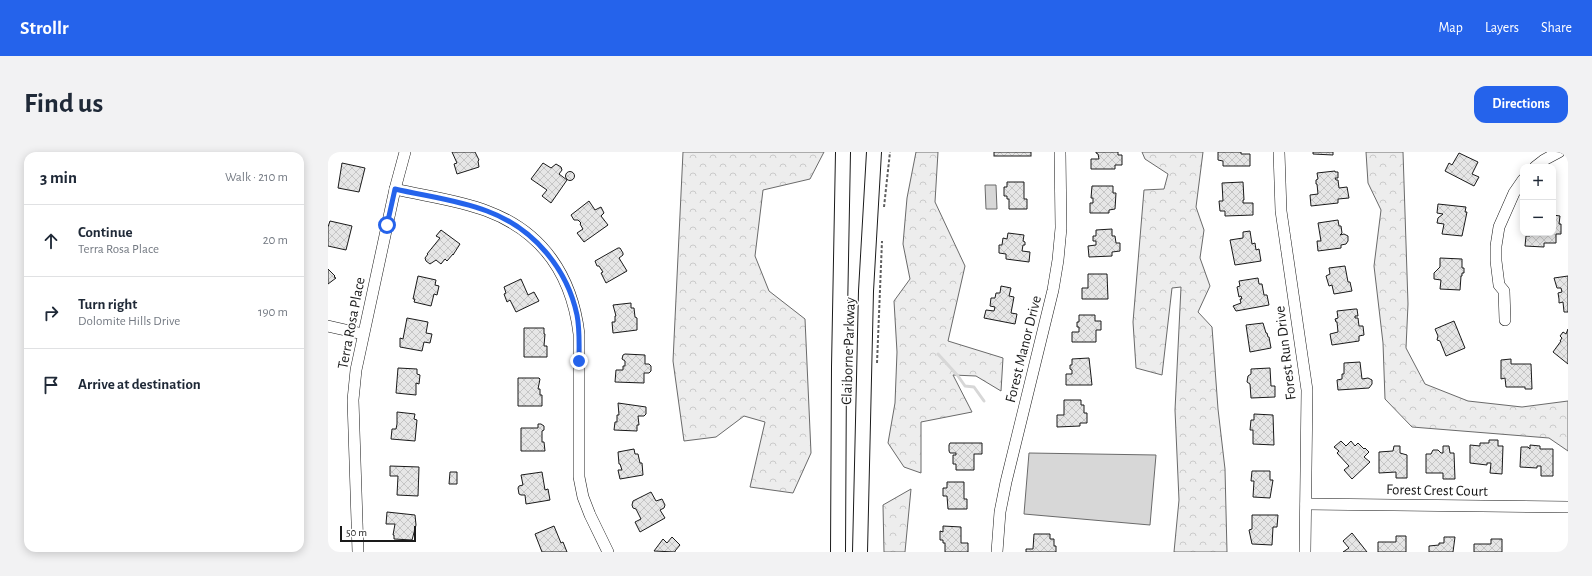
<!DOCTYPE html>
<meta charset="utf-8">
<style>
:root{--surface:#fff;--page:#f2f2f3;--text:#1f2937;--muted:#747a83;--line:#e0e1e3;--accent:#2563eb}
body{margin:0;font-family:"Alegreya Sans",sans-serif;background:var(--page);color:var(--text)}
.controls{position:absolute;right:12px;top:12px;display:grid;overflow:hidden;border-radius:8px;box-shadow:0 2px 10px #0003}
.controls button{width:36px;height:36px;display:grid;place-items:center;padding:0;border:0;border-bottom:1px solid var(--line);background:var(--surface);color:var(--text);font:20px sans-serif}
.scale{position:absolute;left:12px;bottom:10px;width:76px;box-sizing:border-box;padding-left:4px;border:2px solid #1a1a1a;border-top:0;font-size:11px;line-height:14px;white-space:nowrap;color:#1a1a1a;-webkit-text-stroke:3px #fff;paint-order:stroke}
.stop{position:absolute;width:12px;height:12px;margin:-9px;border:3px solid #2563eb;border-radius:50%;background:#fff}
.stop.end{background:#2563eb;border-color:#fff;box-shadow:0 1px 4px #0008}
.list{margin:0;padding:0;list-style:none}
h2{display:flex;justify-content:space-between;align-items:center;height:52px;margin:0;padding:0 16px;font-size:17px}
h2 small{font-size:13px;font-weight:400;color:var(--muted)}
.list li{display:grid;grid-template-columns:26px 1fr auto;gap:12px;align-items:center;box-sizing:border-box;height:72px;padding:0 16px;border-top:1px solid var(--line)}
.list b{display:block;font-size:15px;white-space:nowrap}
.list p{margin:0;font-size:13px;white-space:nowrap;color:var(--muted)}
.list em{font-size:13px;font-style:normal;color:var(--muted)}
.icon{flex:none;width:22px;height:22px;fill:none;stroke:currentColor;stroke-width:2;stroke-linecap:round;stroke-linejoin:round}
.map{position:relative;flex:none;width:1240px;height:400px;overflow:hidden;border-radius:12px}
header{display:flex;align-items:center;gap:24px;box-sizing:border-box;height:56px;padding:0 20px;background:var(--accent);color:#fff}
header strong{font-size:19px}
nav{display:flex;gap:22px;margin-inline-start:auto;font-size:14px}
.intro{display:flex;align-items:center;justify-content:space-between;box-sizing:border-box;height:96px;padding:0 24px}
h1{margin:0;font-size:28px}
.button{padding:10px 18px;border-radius:12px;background:var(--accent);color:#fff;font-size:14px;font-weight:700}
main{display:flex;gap:24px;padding:0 24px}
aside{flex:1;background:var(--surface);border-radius:12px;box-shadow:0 2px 10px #0003}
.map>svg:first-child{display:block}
.forest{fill:url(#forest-crowns);stroke:#6a6a6a}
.water{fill:#d7d7d7;stroke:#6a6a6a}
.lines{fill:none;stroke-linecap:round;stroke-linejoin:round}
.stream{stroke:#d7d7d7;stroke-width:3}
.building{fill:url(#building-cross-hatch);stroke:#1a1a1a}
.minor-casing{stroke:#1a1a1a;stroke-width:12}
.major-casing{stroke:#1a1a1a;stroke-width:16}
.path{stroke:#5f5f5f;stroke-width:2;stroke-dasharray:3 2;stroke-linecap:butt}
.minor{stroke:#fff;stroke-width:11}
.major{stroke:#fff;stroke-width:14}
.route{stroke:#2563eb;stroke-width:5}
.labels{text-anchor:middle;stroke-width:3;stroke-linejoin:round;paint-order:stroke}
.street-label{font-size:15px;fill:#1a1a1a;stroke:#fff}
</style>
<header>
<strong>Strollr</strong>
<nav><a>Map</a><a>Layers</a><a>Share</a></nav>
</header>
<div class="intro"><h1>Find us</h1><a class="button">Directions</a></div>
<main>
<aside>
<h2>3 min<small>Walk · 210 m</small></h2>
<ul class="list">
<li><svg class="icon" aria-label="ahead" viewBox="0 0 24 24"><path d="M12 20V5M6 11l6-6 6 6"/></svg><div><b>Continue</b><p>Terra Rosa Place</p></div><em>20 m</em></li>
<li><svg class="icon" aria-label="right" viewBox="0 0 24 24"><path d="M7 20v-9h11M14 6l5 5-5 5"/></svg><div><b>Turn right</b><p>Dolomite Hills Drive</p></div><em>190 m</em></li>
<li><svg class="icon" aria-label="arrive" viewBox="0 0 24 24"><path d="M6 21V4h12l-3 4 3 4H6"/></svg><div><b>Arrive at destination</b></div></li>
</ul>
</aside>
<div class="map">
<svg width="1240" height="400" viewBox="0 0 1240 400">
<defs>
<pattern id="forest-crowns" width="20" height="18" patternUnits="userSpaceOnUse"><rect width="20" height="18" fill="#ededed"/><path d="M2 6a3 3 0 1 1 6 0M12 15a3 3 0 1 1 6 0" fill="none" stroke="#cbcbcb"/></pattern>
<pattern id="building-cross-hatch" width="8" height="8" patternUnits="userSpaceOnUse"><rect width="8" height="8" fill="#e6e6e6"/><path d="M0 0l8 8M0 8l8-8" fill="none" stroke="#c5c5c5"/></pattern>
</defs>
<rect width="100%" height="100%" fill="#fff"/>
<!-- forest -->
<g class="forest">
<path d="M355,0h141l-14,27 -47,11 -8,66 14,35 36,28 6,134 -18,40 -43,-6 15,-65 -21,-6 -28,21 -32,4 -11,-80z"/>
<path d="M588,0h22l-3,50 30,64 -17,75 55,17 -2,33 -25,-15 -23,-1 19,37 -51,10v51l-17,-6 -16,-24 7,-40 2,-51 -3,-51 16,-22 -7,-35 4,-46z"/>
<path d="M814,0h61l-7,55 8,23 -4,28 10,28 -12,26 14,15 6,82 7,60 2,83h-53l5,-52 -4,-90 6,-123 -9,1 -10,87 -26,-7 -3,-46 11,-132 20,-1 4,-15 -23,-15z"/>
<path d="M1038,0h37l5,152 -2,44 19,36 43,17 54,6 46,-6v50l-19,-13 -137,-11 -27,-28 -2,-56 -9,-77 7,-56 -13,-27z"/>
<path d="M583,337l-6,63h-21l-1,-47z"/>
</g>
<!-- water -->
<g class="water">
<path d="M657,33h11l1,24h-11z"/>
<path d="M701,301l127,2 -6,70 -126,-11z"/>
</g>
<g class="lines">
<!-- stream -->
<path class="stream" d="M610,202l20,22 7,10 9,1 10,14"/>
</g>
<!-- building -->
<g class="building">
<path d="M124,0h23l4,8 -1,1 1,6 -22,7 -3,-10 3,-1z"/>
<rect x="666" y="0" width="37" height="4"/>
<path d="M768,0h22v3h4v10h-7v4h-24v-10h8l-1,-5 -2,-1z"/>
<path d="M890,0h23v2h9v12h-27v-5l-5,-1z"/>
<path d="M985,0h20v3l-20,-1z"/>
<path d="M1131,1l19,9 -6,12 7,3 -5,9 -29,-15 4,-8 3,2z"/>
<path d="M14,11l23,5 -6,24 -21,-4z"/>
<path d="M215,11l8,5 5,-4 5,3 1,3 -3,4 8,6 -16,23 -9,-7 5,-6 -16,-11z"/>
<path d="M1007,19v1h3v6h-3l1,2h2l1,8 8,-1 2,11 -11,1v4l-27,3 -1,-11 8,-1 -1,-10h-1v-4l2,-1 -1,-6z"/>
<circle cx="242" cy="24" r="4.5"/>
<path d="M679,30h17v17h3v10h-18v-10h-2v-3h-3v-9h3z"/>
<path d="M915,30l1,18h-1v3h10v12l-28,1v-5h-5l-1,-10h4l-1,-18z"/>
<path d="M764,34h21v7h3l-1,16 -6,1v3h-19v-10h3v-5h-2z"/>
<path d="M261,49l6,9 6,-3 3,6 -3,3 7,9 -24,17 -7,-9 6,-4 -3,-5 1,-1 -3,-3h-4l-3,-5z"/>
<path d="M1110,52l28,3 -1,5h2l-5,24 -20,-2 2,-10 -7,-1 1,-5 5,-4 -6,-1z"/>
<path d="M1225,63l7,1 -1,8h2v10h-5v9h-12v4l-19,-1 1,-10h4v-3h23z"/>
<path d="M1010,68l1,6h2l1,7 -2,2 4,-1 4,2v5l-2,3 -5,1v3l-23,3 -1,-10h4l-3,-18z"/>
<path d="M2,69l22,5 -6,24 -18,-4v-19z"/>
<path d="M784,77v7h3l1,7h4v8l-8,1v4l-23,1 -1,-11 8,-1v-4h-3v-5h3v-6z"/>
<path d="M113,78l19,14 -7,11v-1l-6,7 -2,-2 -4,5 -5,-4 -6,4 -4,-3 -1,-3 3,-4h-1l13,-16 -4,-2z"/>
<path d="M922,79l2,13 3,-1 1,7 3,-1 2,12 -26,4 -5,-25 13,-2v-6z"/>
<path d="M680,81l16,2 -1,6 2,1v3h-2l-1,6 8,1 -1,10 -23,-3v-5l-7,-1v-8h3l1,-7 4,1z"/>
<path d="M290,96h2l3,5v2l-4,3 8,13 -21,12 -5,-10 2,-1 -4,-6h-2l-2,-5z"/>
<path d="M1112,106l22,1v9h2v5h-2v3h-1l-1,14 -20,-1 1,-9 -7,-1v-6l6,-6z"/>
<path d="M1017,114l3,16h2l2,9 -18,3 -2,-9 -3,1 -3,-10 4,-2 -1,-6z"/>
<path d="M0,117l7,7 -1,1 2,1 -8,6z"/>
<path d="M760,122h19l1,25h-26v-11h6z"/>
<path d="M90,124l18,4 -1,5 4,1 -2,9 -3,-1 -3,12 -17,-4 1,-3h-2z"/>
<path d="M1240,124v36h-4l-1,-10 -4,1v-4l-1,-6 4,-1 -1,-4h-4l-3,-10z"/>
<path d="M930,126l1,6h3l2,11h3l2,10 -33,6 -3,-5 8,-3 -1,-4h2l-1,-3 -2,1 -2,-10 3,-1 -1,-5z"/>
<path d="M193,127l7,16 6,-3 5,9 -23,11 -6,-12 -3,2 -3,-8 2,-1 -2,-6z"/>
<path d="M673,134l10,2 -2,8 5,1 -3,16 6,1 -2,10 -31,-6 2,-8 8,1 1,-4 -5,-1 1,-8h4l1,-5h4z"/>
<path d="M303,151v5h3l1,9 2,1v12l-24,3 -1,-11h3v-6h1l-3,-11z"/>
<path d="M1027,157h2l1,7h-3v2h3l1,8h4l1,9 -5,1v5l-27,4 -2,-11 8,-2 -1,-10h-1l-1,-3 3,-1 -1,-7z"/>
<path d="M751,163h16v6h6v9h-5v12h-24v-10h7v-5h-2v-5h2z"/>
<path d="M79,166l21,4 -2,11 6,1 -2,9 -6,-1 -2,9 -22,-4v-9l3,1z"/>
<path d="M1126,169l11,27 -19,8 -6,-15 -3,-1 1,-4 -3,-7z"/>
<path d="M935,171l3,10h1l1,4h1l2,11 -21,4 -4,-27z"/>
<path d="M196,176h20v6h1l-1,12h3v11h-23z"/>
<path d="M1240,177v35l-15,-12 8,-11h-1l2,-3 -2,-2 3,-4 3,2z"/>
<path d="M297,202l20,1v9h4l2,2v5l-2,2h-5v10l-29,-1 1,-12h7v-4h2v-5l-3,-2 1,-4z"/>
<path d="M761,206l3,27h-26v-11h6v-4l-2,-1v-4h2v-6z"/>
<path d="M1183,207v5h20l1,25h-7v-2h-19l-1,-9 -4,1v-19z"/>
<path d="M1032,210l2,17 6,-1 4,2v4l-3,4 -31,2 -1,-10 5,-1v-5h2v-11z"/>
<path d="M70,216l19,1v5l3,1 -1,9 -3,-1v12l-20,-2z"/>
<path d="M942,216l1,18h4v11l-24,1 -1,-14 -3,-2 1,-6 3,-2v-5z"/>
<path d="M190,226h21l1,1 -2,10h2v6h2v11h-24z"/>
<path d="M736,248h17v5h3v8h3v10h-7v3l-23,1v-12h7z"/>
<path d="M290,251l28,4v7l-2,2h-6l1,9h-2v6l-23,-1 1,-8h2v-7h2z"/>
<path d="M69,260l18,2 -1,5 3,1 -2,21 -24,-2 1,-10h4l1,-5z"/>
<path d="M926,262l19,1 1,30 -21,-1v-14h-3l1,-10h3z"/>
<path d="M210,272h3l3,2v4l-2,1v11h2l1,9h-24v-23h17z"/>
<path d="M1161,288h9v6h5l-1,28 -12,-1 1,-10h-4v2l-17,-2v-18l10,1v-3h9z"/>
<path d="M1013,289l5,5 5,-5 4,5 3,-3 6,6 1,-1 4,4 -5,5 6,5 -18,17 -8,-9 5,-4 -12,-13 2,-2 -5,-4z"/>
<path d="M622,291h32v11h-8v16h-18v-6h-3v-9h3v-2h-6l-1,-2v-6z"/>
<path d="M1202,293l10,1v3h13v27h-12v-10h-4v2l-17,-1 1,-20h7l2,2z"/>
<path d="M1066,294h6v7l7,2v23h-11v-6l-17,1v-21l14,-1z"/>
<path d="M1115,294h6l1,7h4l1,26h-12v-6h-17v-19h5l2,-4h5l3,3h2z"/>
<path d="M306,297l1,5h3l2,9h2l1,12 -23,4 -2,-9h4l-2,-6h-1l-1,-12z"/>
<path d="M62,314l29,1 -1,29 -21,-1 1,-19h-8z"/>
<path d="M924,319h18v9h3l-3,18 -17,-1 1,-16h-3z"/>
<path d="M122,320h7v12h-8z"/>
<path d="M214,320l3,18 3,-1 2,11 -24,4 -1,-9h-4l-2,-1 -1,-6 1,-2 4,-1 -2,-10z"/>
<path d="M619,330h17v17h3v10h-19l-1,-13h-4v-8h4z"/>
<path d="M323,340l5,9 6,-2 3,6 -1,3 -4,2 5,8 -25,14 -5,-10 6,-3 -5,-10 -3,-1 -1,-3 1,-4z"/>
<path d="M59,360l28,3 1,10 -4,15 -18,-1v-4h-1l2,-11h-9z"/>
<path d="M924,363h26l-1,12h-4l-1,18 -20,-1 -3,-14 3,-1z"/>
<path d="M226,374l7,17 2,-1 4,10h-25l-7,-18z"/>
<path d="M615,374l18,1v16h7v9h-23v-9h-2v-3h-3v-9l3,1z"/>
<path d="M1024,381l15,19h-24l6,-4 -6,-7z"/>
<path d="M706,382h16v5h4v7h2v6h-30v-3h7z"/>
<path d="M1068,384h10v16h-28v-10h18z"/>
<path d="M344,385l8,8 -5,6v1l-21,-1 9,-12 4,4z"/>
<path d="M1116,385h11l-2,15h-24v-6l10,-1v-2h5z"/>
<path d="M1163,387h11v13h-28v-8h17z"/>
</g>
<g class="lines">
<defs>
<g id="minor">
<path d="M951,0l2,59 26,179 -2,162"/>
<path d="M1207,15l9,-7 15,-8"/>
<path d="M67,37c30,7 64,11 92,22 56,21 85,65 92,123v143l4,20 7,18 18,37"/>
<path d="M1177,168l-1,-29 -5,-6 -3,-24v-15l3,-19 15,-34 9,-13"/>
<path d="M0,174l35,8"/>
<path d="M978,352l262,3"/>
<path d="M30,400l-5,-152 3,-30 39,-181 10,-37"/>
<path d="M669,400l3,-40 6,-30 47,-192 5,-30 3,-32 -1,-76"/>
</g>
<g id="major">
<path d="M510,400l1,-185 4,-215"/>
<path d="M532,400l6,-261 8,-139"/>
</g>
</defs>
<!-- minor casing -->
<use href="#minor" class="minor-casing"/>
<!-- major casing -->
<use href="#major" class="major-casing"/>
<!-- path -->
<g class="path">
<path d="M556,55l6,-55"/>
<path d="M549,211l5,-122"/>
</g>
<!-- minor -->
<use href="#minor" class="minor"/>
<!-- major -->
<use href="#major" class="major"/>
</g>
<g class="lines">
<!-- route -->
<path class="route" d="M59,73l8,-36c30,7 63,11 92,22 46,17 80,57 90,104 3,15 2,31 2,46"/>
</g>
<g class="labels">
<!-- street labels -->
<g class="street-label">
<text transform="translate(23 171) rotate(-79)" y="5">Terra Rosa Place</text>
<text transform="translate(695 197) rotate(-76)" y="5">Forest Manor Drive</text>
<text transform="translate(520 199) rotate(-88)" y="5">Claiborne Parkway</text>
<text transform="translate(957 201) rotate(-97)" y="5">Forest Run Drive</text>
<text transform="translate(1109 338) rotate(1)" y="5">Forest Crest Court</text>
</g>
</g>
</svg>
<div class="controls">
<button>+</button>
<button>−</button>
</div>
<div class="scale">50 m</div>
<div class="stop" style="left:59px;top:73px"></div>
<div class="stop end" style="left:251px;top:209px"></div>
</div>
</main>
